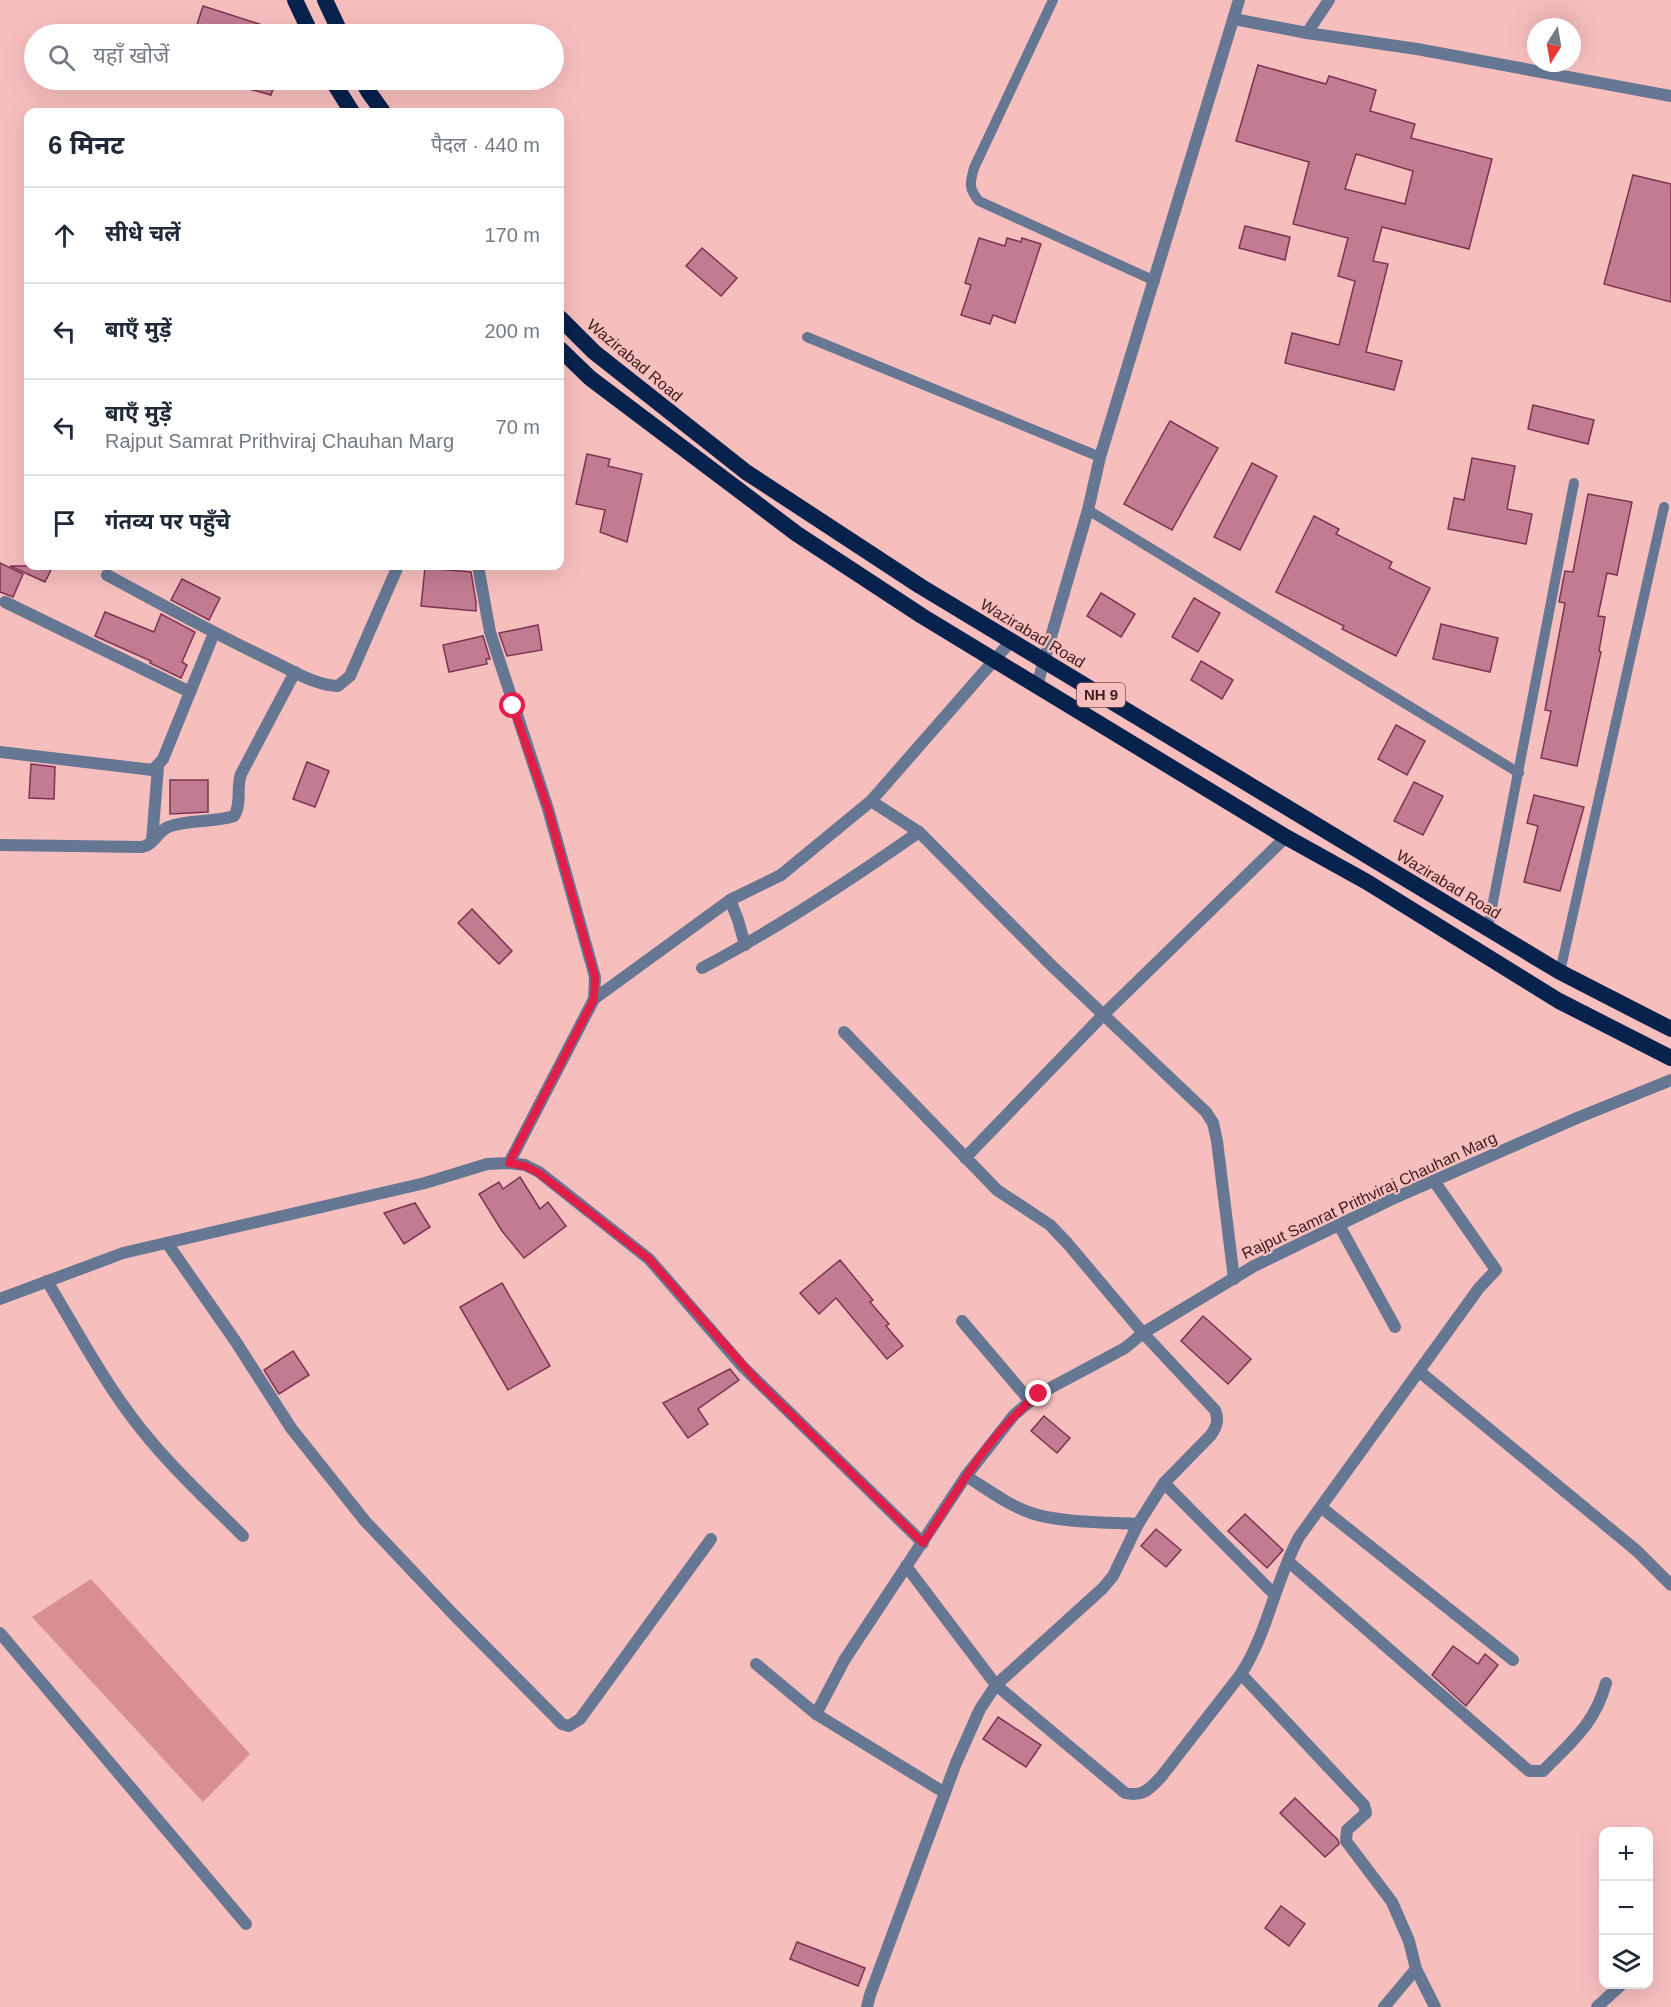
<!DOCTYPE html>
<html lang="hi">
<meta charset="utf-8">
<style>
:root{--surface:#fff;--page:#f2f2f3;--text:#1f2937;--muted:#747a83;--line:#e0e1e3}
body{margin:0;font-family:Arial,"Noto Sans Devanagari",sans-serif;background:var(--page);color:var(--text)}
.controls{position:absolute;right:18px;bottom:18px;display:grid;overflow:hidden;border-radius:12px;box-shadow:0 6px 24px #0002}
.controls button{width:54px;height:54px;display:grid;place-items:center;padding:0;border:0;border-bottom:2px solid var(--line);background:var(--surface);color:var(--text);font:30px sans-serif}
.compass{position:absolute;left:1527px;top:18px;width:54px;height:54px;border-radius:50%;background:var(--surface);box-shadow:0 6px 24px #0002;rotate:191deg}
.stop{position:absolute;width:18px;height:18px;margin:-14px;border:4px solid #e11d48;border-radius:50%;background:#fff}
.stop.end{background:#e11d48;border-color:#fff;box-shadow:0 2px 6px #0008}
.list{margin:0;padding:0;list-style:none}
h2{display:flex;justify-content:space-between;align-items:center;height:78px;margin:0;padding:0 24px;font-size:26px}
h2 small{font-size:20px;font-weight:400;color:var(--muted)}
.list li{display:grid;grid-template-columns:39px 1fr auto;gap:18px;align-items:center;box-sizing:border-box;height:96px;padding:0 24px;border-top:2px solid var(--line)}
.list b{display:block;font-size:22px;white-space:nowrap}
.list p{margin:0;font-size:20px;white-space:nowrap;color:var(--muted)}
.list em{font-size:20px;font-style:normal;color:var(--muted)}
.icon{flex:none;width:33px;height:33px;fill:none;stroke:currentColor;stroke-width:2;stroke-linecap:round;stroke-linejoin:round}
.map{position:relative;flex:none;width:1671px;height:2007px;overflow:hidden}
.search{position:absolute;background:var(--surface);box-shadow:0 6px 24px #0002;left:24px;top:24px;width:540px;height:66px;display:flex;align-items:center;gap:15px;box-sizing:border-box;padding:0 21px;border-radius:33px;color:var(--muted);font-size:22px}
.panel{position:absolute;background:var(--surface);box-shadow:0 6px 24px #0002;left:24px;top:108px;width:540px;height:462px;border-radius:12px}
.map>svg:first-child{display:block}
.water{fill:#d98f90}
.building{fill:#c17c92;stroke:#7e3350;stroke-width:1.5;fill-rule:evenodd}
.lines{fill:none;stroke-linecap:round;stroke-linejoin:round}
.service{stroke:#657793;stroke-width:10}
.minor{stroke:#657793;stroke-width:12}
.trunk{stroke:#08224e;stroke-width:16}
.route{stroke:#e11d48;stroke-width:8}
.labels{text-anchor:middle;stroke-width:4.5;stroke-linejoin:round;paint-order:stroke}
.shield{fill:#f7bebe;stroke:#764c4d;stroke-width:1.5}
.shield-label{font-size:15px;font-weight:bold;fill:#3e1b1c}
.street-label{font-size:16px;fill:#3e1b1c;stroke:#f7bebe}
</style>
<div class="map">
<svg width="1671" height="2007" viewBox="0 0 1671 2007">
<rect width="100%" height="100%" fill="#f7bebe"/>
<!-- water -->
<path class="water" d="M91,1579l159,175 -47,48 -171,-185z"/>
<!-- building -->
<g class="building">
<path d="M203,6l78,25v3h-87z"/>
<path d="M1258,65l68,19 3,-8 47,14 -6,21 45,13 -4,14 81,21 -23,90 -87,-22 -9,34 15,3 -22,88 36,9 -8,29 -109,-27 7,-30 47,12 16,-64 -17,-5 10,-38 -55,-14 16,-62 -73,-21zM1356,154l57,17 -8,33 -60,-15z"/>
<path d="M231,80h45l-5,15 -40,-11z"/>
<path d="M1633,175l38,9v118l-67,-18z"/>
<path d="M1245,226l45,11 -5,23 -46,-12z"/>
<path d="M979,238l26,8 2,-8 14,4 1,-4 19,6 -26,79 -22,-8 -3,9 -29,-9 10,-30 -6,-2z"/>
<path d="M702,248l35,30 -16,18 -35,-30z"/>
<path d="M1533,405l61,15 -6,24 -60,-15z"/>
<path d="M1170,421l48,27 -46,82 -48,-26z"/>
<path d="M587,454l23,5 -2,7 34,8 -15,68 -27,-10 5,-22 -29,-6z"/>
<path d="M1472,458l43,8 -8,43 25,5 -6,30 -78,-15 6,-31 10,2z"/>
<path d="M1252,463l25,13 -37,74 -26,-13z"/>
<path d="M1588,494l44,8 -15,73 -10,-2 -9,43 7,1 -6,34 2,1 -24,114 -36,-8 10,-47 -6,-1 20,-107 -6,-1 6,-31 8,1z"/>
<path d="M1314,516l25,13 -3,5 56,28 -3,6 41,20 -34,68 -54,-27 2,-3 -68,-34z"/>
<path d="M0,563l23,11 -10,23 -13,-5z"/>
<path d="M10,566h43l-8,16z"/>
<path d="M425,568l46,4 5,30v9l-55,-5z"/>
<path d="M182,579l38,19 -11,22 -38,-20z"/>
<path d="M1101,593l34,21 -14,23 -34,-21z"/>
<path d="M1194,598l26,15 -22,39 -26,-15z"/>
<path d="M105,612l49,20 7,-18 34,18 -13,30 5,3 -6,13 -31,-15 1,-2 -56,-25z"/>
<path d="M1441,624l57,14 -8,34 -57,-13z"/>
<path d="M538,625l4,25 -35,6 -8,-23z"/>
<path d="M483,636l7,23h-4l1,5 -38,8 -6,-27z"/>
<path d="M1201,661l32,19 -11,19 -31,-19z"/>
<path d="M1396,725l29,16 -18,34 -29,-16z"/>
<path d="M307,762l22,9 -14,36 -22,-8z"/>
<path d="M31,764l24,3 -1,32 -25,-1z"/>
<path d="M170,780h38v32l-38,2z"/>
<path d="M1414,782l29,14 -20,39 -29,-14z"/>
<path d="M1534,795l50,12 -24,84 -36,-9 14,-56 -11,-3z"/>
<path d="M472,909l40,42 -13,13 -41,-41z"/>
<path d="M520,1177l20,32 8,-7 18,24 -42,32 -22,-27 -23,-37 20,-12 4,7z"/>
<path d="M415,1203l15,24 -26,17 -20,-31z"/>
<path d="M840,1260l33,40 -3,2 19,22 -3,2 17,20 -16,13 -51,-61 -17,16 -19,-21z"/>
<path d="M502,1283l48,83 -42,24 -48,-83z"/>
<path d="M1203,1316l48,43 -23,25 -47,-43z"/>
<path d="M293,1351l16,24 -30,19 -15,-24z"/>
<path d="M730,1369l9,11 -41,29 10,15 -20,14 -25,-35z"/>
<path d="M1044,1416l26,22 -13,15 -26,-22z"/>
<path d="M1245,1514l38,36 -16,18 -39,-37z"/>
<path d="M1156,1529l25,21 -15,17 -25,-21z"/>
<path d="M1453,1646l25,18 7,-10 13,11 -32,41 -34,-31z"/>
<path d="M998,1717l43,28 -15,22 -43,-28z"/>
<path d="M1295,1798l43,42 1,4 -14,13 -45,-44z"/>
<path d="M1281,1906l24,18 -16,22 -24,-18z"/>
<path d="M797,1942l68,26 -7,18 -68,-27z"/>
</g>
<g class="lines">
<!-- service -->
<g class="service">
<path d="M1053,0l-79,168c-4,15 -6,20 5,33l176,80"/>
<path d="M807,337l293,120"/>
<path d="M1088,510l431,263"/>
<path d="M1488,928l86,-445"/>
<path d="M1560,972l104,-465"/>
</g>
<!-- minor -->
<g class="minor">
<path d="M1234,19l73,14 110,16 254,47"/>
<path d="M1307,33l22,-33"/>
<path d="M478,566l12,66 58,177 47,168 -1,22 -85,164"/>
<path d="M107,575c55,30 110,60 167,87 19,9 43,24 64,24l12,-10 48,-110"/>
<path d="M5,602l185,90"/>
<path d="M1011,641l-140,160 48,31 132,133 155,147 7,11 4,18 17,138"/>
<path d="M1037,685l51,-175 12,-53 139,-457"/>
<path d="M0,752l153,18 10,-11 51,-126"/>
<path d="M152,841l6,-74"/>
<path d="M0,845l142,2c12,-2 15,-15 26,-20 21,-8 45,-4 66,-11 8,-11 2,-29 7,-42l54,-102"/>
<path d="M730,900l8,20 7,25"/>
<path d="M702,968c76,-40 147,-87 217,-136"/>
<path d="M594,999l136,-99 51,-25 90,-74"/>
<path d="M844,1032l153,158 53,35 18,19 75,89 72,77c4,10 2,16 -4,25l-47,48 -26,41 -25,52 -10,12 -107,97 -16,24 -24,54 -86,232 -3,12"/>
<path d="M965,1158l139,-144 182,-177"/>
<path d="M1339,1225l56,102"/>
<path d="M167,1243l69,99 55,86 74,93 88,93 109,110 7,2 11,-7 131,-180"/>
<path d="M47,1281c30,50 58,103 94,148 30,38 67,72 102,107"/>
<path d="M0,1299l123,-46 302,-70 62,-19 22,-1 16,2 14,7 110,87 94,108 180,176"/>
<path d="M962,1321l68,80"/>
<path d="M1420,1372l217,179 34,34"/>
<path d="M966,1476c21,13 42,29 65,37 30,10 75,9 107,11"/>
<path d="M1164,1483l110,111"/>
<path d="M1322,1508l191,152"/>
<path d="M1289,1562l240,209h14c28,-29 52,-47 63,-88"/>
<path d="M906,1566l90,119 129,108c19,4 24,-4 36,-16l80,-103c27,-42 34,-93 58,-137l180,-249 17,-18 -62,-89"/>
<path d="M0,1633l246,291"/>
<path d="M756,1664l60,50 129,79"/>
<path d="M1241,1674l123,131 2,8 -19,17 -1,11 46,61 17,39 7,28 19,38"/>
<path d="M816,1714l29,-55 121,-183 48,-61 25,-21 86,-46 18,-15 111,-67 138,-67 185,-81 94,-38"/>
<path d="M1384,2007l32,-38"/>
<path d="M1597,2007l25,-23"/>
</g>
<!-- trunk -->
<g class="trunk">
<path d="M295,0l16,34"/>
<path d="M325,0l16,34"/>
<path d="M332,80l20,32"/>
<path d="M362,80l6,11 15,21"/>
<path d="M560,318l34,34 152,120 174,114 640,386 111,57"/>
<path d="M560,349l30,29 207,156 125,82 364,221 81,45 192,119 112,57"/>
</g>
</g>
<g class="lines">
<!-- route -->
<path class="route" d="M513,706l35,103 47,168 -1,22 -85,164 16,3 14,7 110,86 108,122 166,162c34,-52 66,-110 116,-149"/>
</g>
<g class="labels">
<!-- shield labels -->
<rect class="shield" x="1077" y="683" width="48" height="24" rx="4.5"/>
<g class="shield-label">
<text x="1101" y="700">NH 9</text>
</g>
<!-- street labels -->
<g class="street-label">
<text transform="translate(635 360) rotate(40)" y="6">Wazirabad Road</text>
<text transform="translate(1033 633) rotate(31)" y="6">Wazirabad Road</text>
<text transform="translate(1449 884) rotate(31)" y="6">Wazirabad Road</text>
<text transform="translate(1369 1195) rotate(-25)" y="6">Rajput Samrat Prithviraj Chauhan Marg</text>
</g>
</g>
</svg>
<div class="controls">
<button>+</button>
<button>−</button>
<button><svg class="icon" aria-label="layers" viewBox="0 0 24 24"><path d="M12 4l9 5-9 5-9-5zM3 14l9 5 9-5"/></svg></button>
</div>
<svg class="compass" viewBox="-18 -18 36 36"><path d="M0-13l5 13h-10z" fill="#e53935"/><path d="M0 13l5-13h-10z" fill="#747a83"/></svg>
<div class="stop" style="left:513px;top:706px"></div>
<div class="stop end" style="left:1039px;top:1394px"></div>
<div class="search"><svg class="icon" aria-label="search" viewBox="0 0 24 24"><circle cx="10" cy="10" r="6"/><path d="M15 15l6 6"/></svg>यहाँ खोजें</div>
<section class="panel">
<h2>6 मिनट<small>पैदल · 440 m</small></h2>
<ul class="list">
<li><svg class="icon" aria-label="ahead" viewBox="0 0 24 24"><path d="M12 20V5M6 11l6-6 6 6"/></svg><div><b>सीधे चलें</b></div><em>170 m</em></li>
<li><svg class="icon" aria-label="left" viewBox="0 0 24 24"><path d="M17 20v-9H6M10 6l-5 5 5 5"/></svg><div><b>बाएँ मुड़ें</b></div><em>200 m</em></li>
<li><svg class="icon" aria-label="left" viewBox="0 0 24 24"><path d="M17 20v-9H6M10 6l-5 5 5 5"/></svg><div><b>बाएँ मुड़ें</b><p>Rajput Samrat Prithviraj Chauhan Marg</p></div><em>70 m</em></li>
<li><svg class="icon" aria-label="arrive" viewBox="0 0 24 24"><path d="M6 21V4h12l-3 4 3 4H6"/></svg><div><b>गंतव्य पर पहुँचे</b></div></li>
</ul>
</section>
</div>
